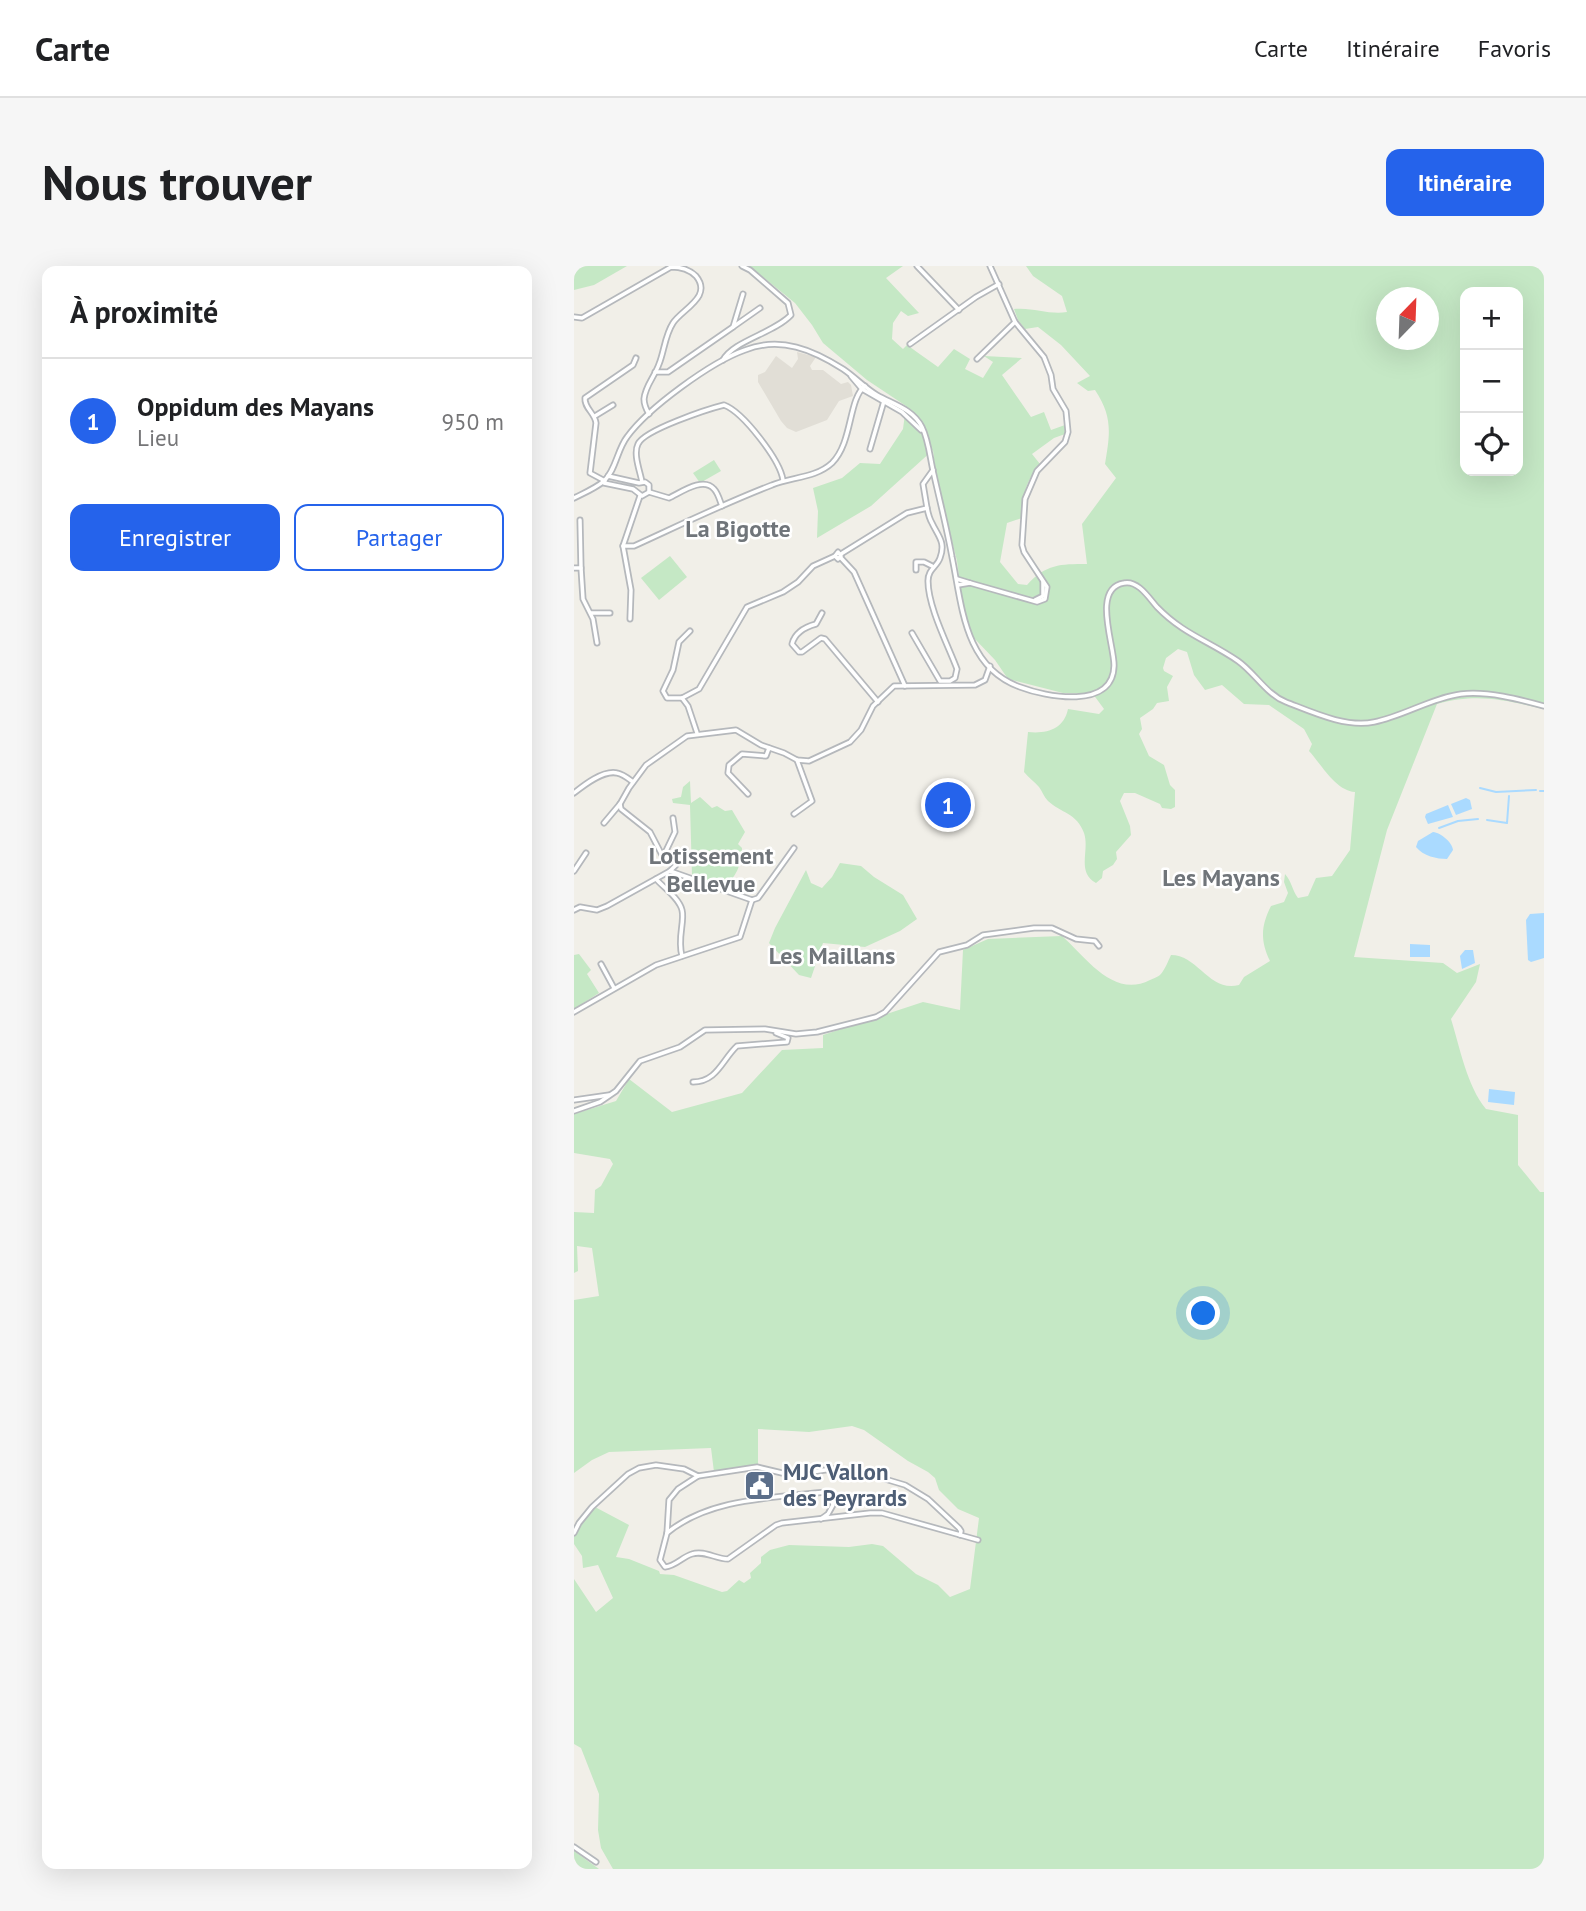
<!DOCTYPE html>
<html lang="fr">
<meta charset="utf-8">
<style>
:root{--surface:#fff;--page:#f6f6f6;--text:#202124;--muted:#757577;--line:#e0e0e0;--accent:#2563eb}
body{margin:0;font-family:"PT Sans",sans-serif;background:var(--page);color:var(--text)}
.controls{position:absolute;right:21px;top:21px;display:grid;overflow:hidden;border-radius:14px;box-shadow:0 7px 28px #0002}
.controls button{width:63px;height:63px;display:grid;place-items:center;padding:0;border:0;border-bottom:2px solid var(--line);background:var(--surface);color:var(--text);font:35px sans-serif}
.compass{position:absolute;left:802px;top:21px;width:63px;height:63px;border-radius:50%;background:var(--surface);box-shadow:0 7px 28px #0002;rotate:23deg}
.you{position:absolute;left:630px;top:1048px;width:24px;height:24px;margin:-18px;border:5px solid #fff;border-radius:50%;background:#1a73e8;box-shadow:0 0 0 10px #1a73e833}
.badge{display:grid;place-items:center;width:46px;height:46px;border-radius:50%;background:var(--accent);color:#fff;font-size:23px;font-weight:700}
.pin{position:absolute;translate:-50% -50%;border:4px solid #fff;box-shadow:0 2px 7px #0006}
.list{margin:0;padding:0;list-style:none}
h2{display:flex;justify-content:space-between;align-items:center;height:91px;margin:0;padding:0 28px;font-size:30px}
h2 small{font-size:23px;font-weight:400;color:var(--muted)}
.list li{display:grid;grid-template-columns:46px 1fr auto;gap:21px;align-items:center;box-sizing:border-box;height:126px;padding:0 28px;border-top:2px solid var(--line)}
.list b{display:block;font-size:26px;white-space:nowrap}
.list p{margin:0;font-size:23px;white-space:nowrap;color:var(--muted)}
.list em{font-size:23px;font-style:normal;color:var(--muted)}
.actions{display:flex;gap:14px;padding:21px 28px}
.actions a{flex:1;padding:16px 0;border:2px solid var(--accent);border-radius:14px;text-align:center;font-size:24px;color:var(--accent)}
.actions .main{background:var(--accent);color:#fff}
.icon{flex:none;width:38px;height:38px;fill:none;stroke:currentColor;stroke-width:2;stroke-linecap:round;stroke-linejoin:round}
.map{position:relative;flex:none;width:970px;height:1603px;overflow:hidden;border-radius:14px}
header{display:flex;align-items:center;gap:42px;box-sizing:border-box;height:98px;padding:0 35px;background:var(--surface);border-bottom:2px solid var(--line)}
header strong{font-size:33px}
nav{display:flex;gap:38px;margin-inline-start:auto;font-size:24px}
.intro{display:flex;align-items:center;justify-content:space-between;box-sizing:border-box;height:168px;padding:0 42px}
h1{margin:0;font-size:49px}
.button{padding:18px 32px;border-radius:14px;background:var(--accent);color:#fff;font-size:24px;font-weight:700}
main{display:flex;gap:42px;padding:0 42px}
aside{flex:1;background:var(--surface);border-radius:14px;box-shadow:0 7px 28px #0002}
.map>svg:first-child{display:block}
.education{fill:#e1ded6}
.green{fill:#c5e8c5;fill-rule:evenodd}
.water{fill:#aadaff}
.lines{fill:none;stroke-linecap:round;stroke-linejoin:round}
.stream{stroke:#aadaff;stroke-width:2}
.minor-casing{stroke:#b5b8bc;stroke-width:7}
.minor{stroke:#fff;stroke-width:3.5}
.labels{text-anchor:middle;stroke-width:5;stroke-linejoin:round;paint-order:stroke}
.service-label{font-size:23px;font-weight:bold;fill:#4e5e75;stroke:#fff;text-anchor:start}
.neighbourhood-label{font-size:24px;font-weight:bold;fill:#70757a;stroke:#fff}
</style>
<header>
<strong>Carte</strong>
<nav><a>Carte</a><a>Itinéraire</a><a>Favoris</a></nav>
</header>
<div class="intro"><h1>Nous trouver</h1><a class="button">Itinéraire</a></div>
<main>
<aside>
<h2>À proximité<small></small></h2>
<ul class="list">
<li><span class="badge">1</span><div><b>Oppidum des Mayans</b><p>Lieu</p></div><em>950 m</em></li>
</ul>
<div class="actions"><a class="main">Enregistrer</a><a>Partager</a></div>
</aside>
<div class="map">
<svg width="970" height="1603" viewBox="0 0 970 1603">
<rect width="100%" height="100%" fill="#f1efe8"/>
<!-- education -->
<path class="education" d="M223,86l19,5 -6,9 2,4h11l18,14 7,-2 3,3 2,11 -14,5 -12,19 -31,12 -9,-4 -6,-7 -23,-39v-7l7,-3 11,-16 16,12 6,-9z"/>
<!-- green -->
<g class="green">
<path d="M0,0h53l-33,19 -20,5z"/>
<path d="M171,0h158l-17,12 33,35 -11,3 -7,-5 -8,12 -1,16 11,10 4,-4 31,22 16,-18 16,10 -5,10 18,9 10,-16 -9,-6 38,2 -20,17 29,42 13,-5 7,18 14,-5v9l-11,4 -22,16 8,10c-15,19 -17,30 -18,54l-15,5 -7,39 18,22 9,1c19,-21 33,-21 60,-21l-5,-40 34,-46 -11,-14c5,-30 8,-47 -10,-74l-7,1 -11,-8 13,-7 -29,-31 -23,-18 -13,2 -7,-9 -4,-11c19,-2 35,6 53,3l-5,-16 -29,-20 -7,-10h518v443c-41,-9 -66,-16 -107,-5l-50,126 -33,127 89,6 14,10 23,-9 -4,18 -25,37c9,29 16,67 35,90l32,6v50l22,27h4v677h-931l-12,-21 -3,-18 1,-36 -18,-46 -7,-4v-165l22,33 17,-14 -15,-33 -15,3 -1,-12 -8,-12v-7l8,-16 13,-14 34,18 -13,32 13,2 30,12 1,3 14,1 48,17 5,-1 12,-11 5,3 7,-5 -1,-5 11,-10v-6l9,-7 19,-5 60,2 23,-3 11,2 33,28 22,11 12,12 20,-8 9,-71 -21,-9 -19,-19 -4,-12 -7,-6 -20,-11 -44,-31 -12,-4 -43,6 -51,-3v35l-44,8 -3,-24 -102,4 -17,8 -18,13v-173l25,-4 -7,-48 -15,-2 1,25 -4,2v-61l20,1 1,-23 6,-4 12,-22 -3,-5 -36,-6v-39l42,-13 13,-22 43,33 70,-19 40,-43 41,-2v-13l100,-33 37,8 3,-60 25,-11 74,-3c24,21 51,63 88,44 4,-2 8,-3 10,-5 5,-5 8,-14 11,-20 27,0 39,38 68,30l5,-8 26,-16c-10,-21 -9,-35 1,-55l13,-4 4,-9 -4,-11 1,-8c7,8 7,16 13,24l10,-2 8,-18 16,-2 18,-26 5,-58c-19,-1 -34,-28 -46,-41l3,-7 -8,-15 -35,-24 -25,-1 -22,-19 -17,5 -11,-15 -7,-23 -9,-3 -12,9 -3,10 1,3 9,5 -6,11 2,14 -12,2 -4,6 -13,9 2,11 -3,5 10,22 15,9 6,20 5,5v17l-4,2 -9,-1 -2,-4 -25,-11h-11l-4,8 10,25 1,9 -15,17 1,7 -4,6 -10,6 -1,7 -6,5c-20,-11 -6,-32 -12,-50 -7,-20 -23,-20 -36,-32 -4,-4 -6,-10 -9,-14 -4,-5 -10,-9 -15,-15l4,-40c19,2 36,-3 40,-23l31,5 5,-5 -11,-15 -30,-1 -55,-14 -13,-19 -22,-23 -9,-22 -7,-54 -21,-84 -3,-27 -62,56 -54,32 1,-27 -5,-23 29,-10 18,-15 20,1 23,-35 3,-23 -39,-26 -44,-37 -11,-18 -17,-22 -42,-34zM891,26h53v179h-53zM813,32h42v42h-42z"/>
<path d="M140,194l7,11 -21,12 -7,-10z"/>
<path d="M96,290l17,21 -28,23 -18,-22z"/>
<path d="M116,515l1,22 9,-6 12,11 5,-2 8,5 7,-1 13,22 -7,12 4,4c0,15 -6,31 -19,39l-31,-11 -2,-71 -17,-2 -1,-4 9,-2 2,-10z"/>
<path d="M266,597l21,3 13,11 29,18 14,24 -17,12 -35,16 -42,-4 -12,35 -12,-3 -30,-32 6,-15 31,-58 5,13 11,5 10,-11z"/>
<path d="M5,688l12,16 -4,4 12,19 -25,16v-54z"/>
<path d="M0,1585l25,18h-25z"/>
</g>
<!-- water -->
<g class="water">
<path d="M892,532l4,2 2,9 -16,6 -5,-11z"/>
<path d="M874,539l5,12 -25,7 -3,-7 1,-3z"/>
<path d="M859,566c8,1 19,10 20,18l-6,9c-10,0 -24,-3 -31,-12l2,-6z"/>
<path d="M970,647v45l-13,4 -3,-2 -2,-40 4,-6z"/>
<path d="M836,678l20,1v12h-20z"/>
<path d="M891,684h8l2,13 -13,6 -2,-13z"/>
<path d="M915,823l26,3 -1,13 -26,-3z"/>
</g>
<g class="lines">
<!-- stream -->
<g class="stream">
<path d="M906,522l16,4 40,-2"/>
<path d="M966,525h4"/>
<path d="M913,554l20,3 2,-27"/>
<path d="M865,562l19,-7 20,-2"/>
</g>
<defs>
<g id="minor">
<path d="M343,0l42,44"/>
<path d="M0,51l8,1 89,-51c10,0 18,2 25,9 17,21 -14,33 -23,47 -8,12 -9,29 -14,41 -4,12 -14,22 -15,35 0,6 2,10 5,15"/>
<path d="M159,61l27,-19"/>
<path d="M336,78l66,-47 23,-13"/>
<path d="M403,93l38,-37"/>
<path d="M149,94c10,-19 51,-27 68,-45l-3,-12 -38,-33 -8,-4"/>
<path d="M81,106h13l65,-45 10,-33"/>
<path d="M277,110l11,13 40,23 19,18"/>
<path d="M21,150l18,-11"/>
<path d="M296,183l14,-48"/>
<path d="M31,215l-15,-8 6,-50c-1,-10 -12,-15 -11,-25l48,-33 3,-7"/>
<path d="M68,216c-2,-11 -9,-28 -4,-38 6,-14 70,-35 86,-39 19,7 56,55 59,75"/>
<path d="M30,217l29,6 9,7 7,-4v-7l-4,-3 -6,1 -31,-7"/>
<path d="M75,226l20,6c11,-5 34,-22 45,-9 4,4 6,12 8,17"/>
<path d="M0,232c10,-5 22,-10 30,-17 12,-11 13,-31 23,-44 21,-29 84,-75 118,-87 36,-14 68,0 98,19 12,8 22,19 34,26 16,9 36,14 45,32 7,14 8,32 12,48 6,27 13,54 18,82 10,48 12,110 68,130 26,10 93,23 94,-21 1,-19 -23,-78 10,-83 14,-3 25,15 33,24 26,27 52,34 81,54 17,12 28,33 48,41 26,10 60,26 88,20 30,-6 57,-24 87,-28 27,-3 57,5 83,12"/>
<path d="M49,280l17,-50"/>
<path d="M264,286l3,4 -3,3 -3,-3z"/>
<path d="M267,288l66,-41 20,-5 -4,-24 10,-14"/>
<path d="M267,292l13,14 51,114"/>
<path d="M0,302h7l-1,-48"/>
<path d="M7,302l2,31 10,20 4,24"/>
<path d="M342,304v-8h8l8,4"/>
<path d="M383,313l13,4 -12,2"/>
<path d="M396,317l67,19 8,-3 2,-12 -23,-35 -2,-7 3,-46 12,-28 28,-29 3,-10 -2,-21 -13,-22 -2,-14 -7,-18 -29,-35 -25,-56"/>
<path d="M461,334l8,-4v-14"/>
<path d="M17,347h19"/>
<path d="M248,347l-6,11c-11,3 -21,8 -24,20l7,8h3l19,-14 4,1 53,63"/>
<path d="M56,353l1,-29 -8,-44h11c46,-21 91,-43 138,-61 19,-8 44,-7 60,-22 21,-21 16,-64 33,-77"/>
<path d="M116,365l-11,11 -6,28 -10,21 4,7h15l17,-9 48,-82 36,-15 15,-10 15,-16 22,-10"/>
<path d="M338,367l28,48h10l5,-3 2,-9c-9,-24 -29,-62 -29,-88 0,-12 9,-14 12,-23 6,-16 -2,-22 -8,-35 -3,-5 -4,-10 -5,-15"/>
<path d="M108,432l6,8 9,27"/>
<path d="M0,527c10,-8 29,-23 43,-20 6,1 12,6 16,9"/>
<path d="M174,528l-20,-21 1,-8 13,-11 24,2 3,-8"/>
<path d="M220,548l18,-13 -15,-41"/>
<path d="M30,557l16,-19 9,-16 17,-23 41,-29 49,-6 25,15 23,8 13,7 12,1 41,-19 11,-12 12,-24 21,-20 81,-1 10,-5 5,-14"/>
<path d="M89,591l12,-25 -2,-14"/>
<path d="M0,605l12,-18"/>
<path d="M96,605l82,29"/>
<path d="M82,613c8,9 23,19 26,31 3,12 -5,28 0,46"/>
<path d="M178,634l6,-2 36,-50"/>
<path d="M0,644l6,-3 17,3 10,-4 63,-35 6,-6 -1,-4 -12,-4 -13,-25 -29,-23 -1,-5"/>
<path d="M27,698l13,24"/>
<path d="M0,746l82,-47 84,-28 12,-37"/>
<path d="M119,816c24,0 29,-22 44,-36l50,-4 1,-4 -12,-5"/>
<path d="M0,834l35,-5"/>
<path d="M0,845l26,-9 16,-11 24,-30 40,-14 25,-17 60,-1 31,5 21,-2 59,-15 9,-5 54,-60 28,-7 16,-10 51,-7h18l24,11 19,2 4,5"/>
<path d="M124,1210l-20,13 -9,11 -2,33 -7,27 5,7c11,-1 17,-10 27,-13 12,-4 24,5 36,5l48,-34 6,-2 88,-10h12l96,27"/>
<path d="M0,1267l5,-10 13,-16 36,-33 11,-6 17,-3 28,4 14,7 59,-9 25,6h23l27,-4 26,2 47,14 23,14 31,29 2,3 -1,4"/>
<path d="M93,1267c42,-35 106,-35 159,-41l5,4 2,9 -5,9 -7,5"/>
<path d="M0,1581l22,15"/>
</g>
</defs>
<!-- minor casing -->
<use href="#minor" class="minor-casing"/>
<!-- minor -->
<use href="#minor" class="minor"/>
</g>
<!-- icons -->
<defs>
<symbol id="civic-square" viewBox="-11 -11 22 22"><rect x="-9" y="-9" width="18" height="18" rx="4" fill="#5c6f8a" stroke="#fff"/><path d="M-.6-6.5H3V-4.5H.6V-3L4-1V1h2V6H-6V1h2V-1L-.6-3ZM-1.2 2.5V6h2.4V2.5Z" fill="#fff"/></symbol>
</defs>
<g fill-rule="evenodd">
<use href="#civic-square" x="168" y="1202" width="35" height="35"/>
</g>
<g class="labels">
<!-- service labels -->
<g class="service-label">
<text x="209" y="1214">MJC Vallon<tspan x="209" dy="26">des Peyrards</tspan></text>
</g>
<!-- neighbourhood labels -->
<g class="neighbourhood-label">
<text x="164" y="271">La Bigotte</text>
<text x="137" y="598">Lotissement<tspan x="137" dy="28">Bellevue</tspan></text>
<text x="647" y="620">Les Mayans</text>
<text x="258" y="698">Les Maillans</text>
</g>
</g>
</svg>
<div class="controls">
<button>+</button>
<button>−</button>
<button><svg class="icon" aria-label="locate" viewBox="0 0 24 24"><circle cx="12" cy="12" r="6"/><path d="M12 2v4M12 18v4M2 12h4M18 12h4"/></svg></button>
</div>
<svg class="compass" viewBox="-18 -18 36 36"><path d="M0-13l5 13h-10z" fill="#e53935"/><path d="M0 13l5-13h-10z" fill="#757577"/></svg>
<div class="you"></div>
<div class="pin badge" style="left:374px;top:539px">1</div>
</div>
</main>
